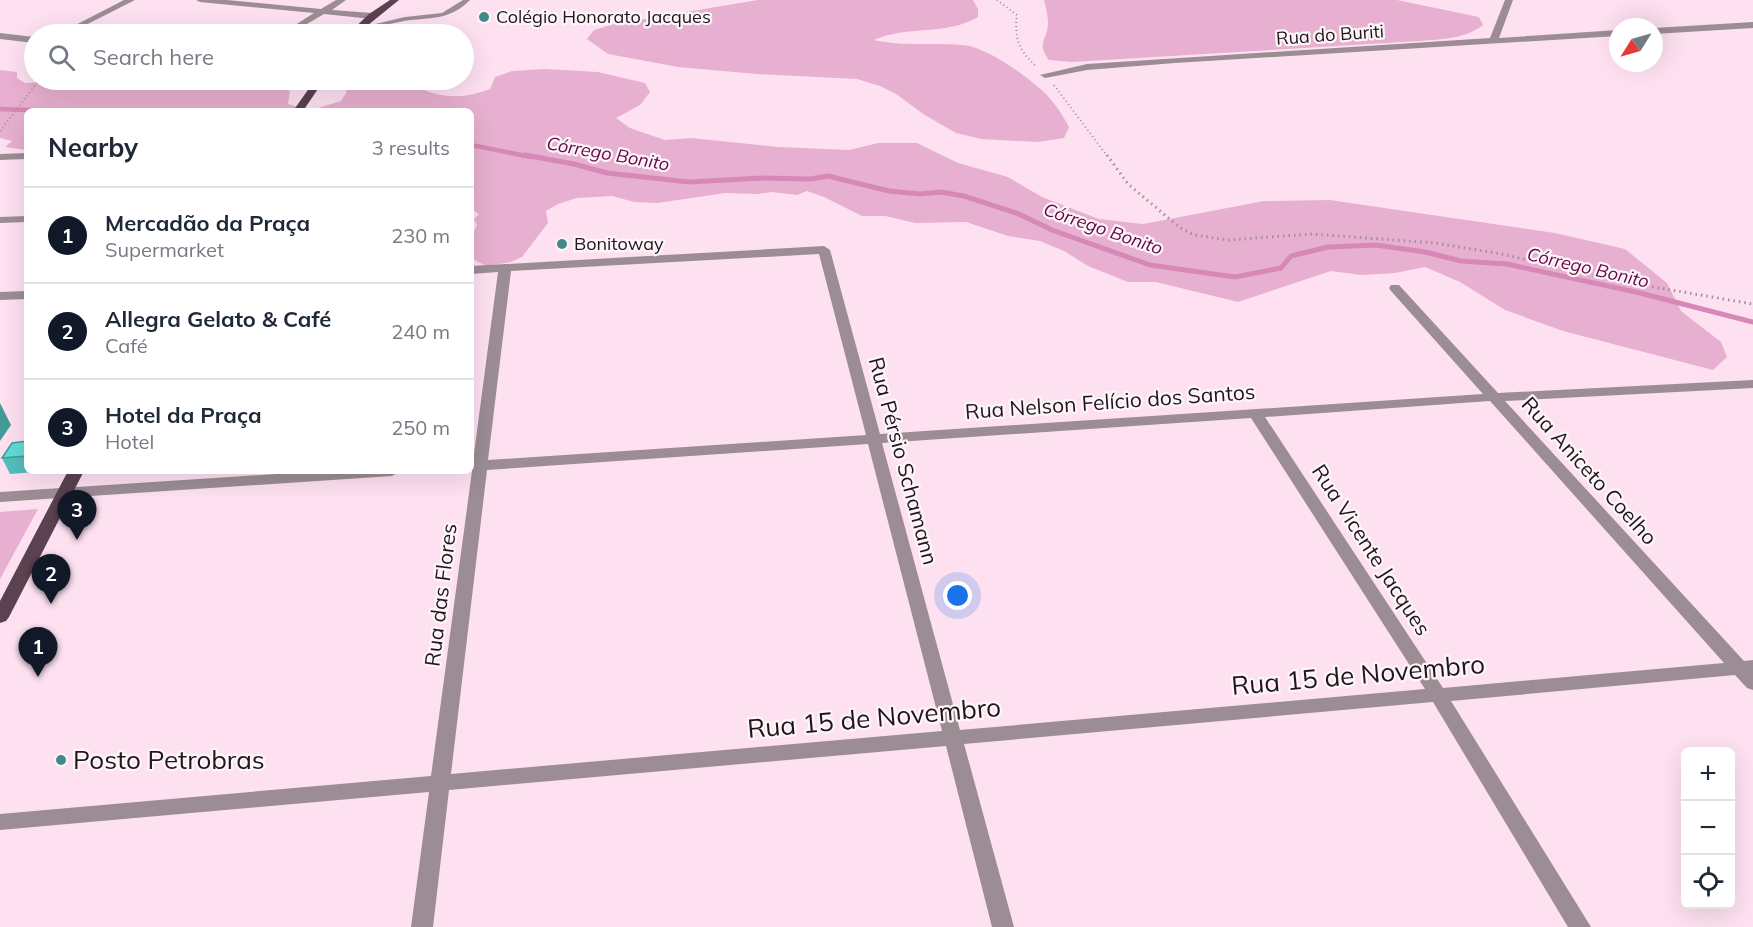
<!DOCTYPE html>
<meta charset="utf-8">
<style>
:root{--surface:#fff;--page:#f2f2f3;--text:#1f2937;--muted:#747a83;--line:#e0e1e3;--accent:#111827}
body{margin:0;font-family:Mulish,sans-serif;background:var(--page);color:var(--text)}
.controls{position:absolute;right:18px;bottom:18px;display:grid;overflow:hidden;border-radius:9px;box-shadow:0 6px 24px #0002}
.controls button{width:54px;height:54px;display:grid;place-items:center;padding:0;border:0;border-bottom:2px solid var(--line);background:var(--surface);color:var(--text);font:30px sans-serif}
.compass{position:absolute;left:1609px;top:18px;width:54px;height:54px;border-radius:50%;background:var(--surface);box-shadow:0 6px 24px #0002;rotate:233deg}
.you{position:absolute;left:958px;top:596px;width:21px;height:21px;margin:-15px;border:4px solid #fff;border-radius:50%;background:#1a73e8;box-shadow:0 0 0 9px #1a73e833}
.badge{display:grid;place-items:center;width:39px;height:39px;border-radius:50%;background:var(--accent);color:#fff;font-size:20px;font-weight:700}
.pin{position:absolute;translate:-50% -50px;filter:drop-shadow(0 2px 3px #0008)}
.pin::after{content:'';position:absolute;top:32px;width:21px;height:18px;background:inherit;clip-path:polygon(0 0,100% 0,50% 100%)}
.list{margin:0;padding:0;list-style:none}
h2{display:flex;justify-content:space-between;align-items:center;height:78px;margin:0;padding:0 24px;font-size:26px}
h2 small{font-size:20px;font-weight:400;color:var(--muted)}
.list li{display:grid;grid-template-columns:39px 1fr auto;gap:18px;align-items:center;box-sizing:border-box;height:96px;padding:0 24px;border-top:2px solid var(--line)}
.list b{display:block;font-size:22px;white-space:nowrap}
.list p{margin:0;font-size:20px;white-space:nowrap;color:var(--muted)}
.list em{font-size:20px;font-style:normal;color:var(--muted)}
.icon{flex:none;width:33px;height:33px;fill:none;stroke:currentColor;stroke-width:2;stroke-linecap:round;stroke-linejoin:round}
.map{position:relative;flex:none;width:1753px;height:927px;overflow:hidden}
.search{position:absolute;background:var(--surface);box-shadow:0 6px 24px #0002;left:24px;top:24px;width:450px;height:66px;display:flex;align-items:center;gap:15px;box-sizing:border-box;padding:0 21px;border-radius:33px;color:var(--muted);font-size:22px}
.panel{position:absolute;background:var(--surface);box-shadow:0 6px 24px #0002;left:24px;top:108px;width:450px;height:366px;border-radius:9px}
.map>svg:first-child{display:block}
.green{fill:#e8b0d0}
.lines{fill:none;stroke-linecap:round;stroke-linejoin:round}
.stream-far1{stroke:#d688b6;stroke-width:4.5}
.stream{stroke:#d688b6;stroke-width:5}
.path-far1{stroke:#a38d9a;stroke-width:2;stroke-dasharray:1 3;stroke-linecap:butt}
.path{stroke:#a38d9a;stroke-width:3;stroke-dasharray:1.5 4;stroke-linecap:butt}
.service{fill:#9c8d95;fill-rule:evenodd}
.minor{fill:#9c8d95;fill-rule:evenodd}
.primary{fill:#5a4250;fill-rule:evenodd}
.wall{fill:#53bdba}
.shaded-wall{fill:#439a97}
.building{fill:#60dcd8;stroke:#439a97;stroke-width:1.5}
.poi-dot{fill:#428a87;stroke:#fdf6f9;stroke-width:2}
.labels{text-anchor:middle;stroke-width:4.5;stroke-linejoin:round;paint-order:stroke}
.far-poi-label{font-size:18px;fill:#21151c;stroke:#fdf6f9;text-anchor:start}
.far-street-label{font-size:18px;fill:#21151c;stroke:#fdf6f9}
.far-water-label{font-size:18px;font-style:italic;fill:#640448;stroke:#fdf6f9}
.street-label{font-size:21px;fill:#21151c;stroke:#fdf6f9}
.near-street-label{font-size:26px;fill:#21151c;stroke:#fdf6f9}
.near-poi-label{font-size:26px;fill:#21151c;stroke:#fdf6f9;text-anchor:start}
</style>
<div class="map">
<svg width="1753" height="927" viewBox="0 0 1753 927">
<rect width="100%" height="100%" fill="#fee1f1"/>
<!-- green -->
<g class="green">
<path d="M758,0h215l5,9v8c-32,19 -71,8 -104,23 30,7 58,2 88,5 24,1 66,32 83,48 10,10 18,23 24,34l-5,11 -26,4 -57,-3 -25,-6 -33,-19 -27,-20 -16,-8 -23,-7 -101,-5 -78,-7 -70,-13 -21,-15 7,-9 20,-6z"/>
<path d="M1044,0h353l82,17 4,8c-18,14 -41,14 -63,16l-348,21 -23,-2c-13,-18 -2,-19 -1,-36 0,-8 -2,-17 -4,-24z"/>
<path d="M544,69l54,3 47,11 5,9 -10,13 -24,13 14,10 35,12 26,-2 87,9 71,3 29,-7h39l41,20 50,14 34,20 57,22 44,5 121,-23 66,-1 225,33 70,16 42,34 14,28 40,31 6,15 -14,13 -150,-39 -58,-21 -45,-28 -35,-15 -30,6 -34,2 -30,-4 -93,31 -82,-20h-28l-40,-16 -24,-15 -24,-10 -32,-5 -42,-14 -51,1 -30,-7h-23l-38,-19 -17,-6 -10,4 -25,-3 -15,2 -31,-1 -69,10 -23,-1 -22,-6 -35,2 -19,6 -12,7 2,12 -26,34 -11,5 -25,4 -15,-8v-21l6,-12 -3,-6 5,-5 -8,-5v-98h-163l33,-10 5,-8 1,-9 8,-4h63l4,9c22,10 46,9 68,0l5,-12 17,-6z"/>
<path d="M0,70l17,2v6l8,5 48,-3 20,5 20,-2 14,3c54,1 110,-7 163,5l-2,13 10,3 -3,4h-268v39l-22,-3 7,-6 -12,-3z"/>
<path d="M38,509l-38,70v-67z"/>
</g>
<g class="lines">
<!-- stream-far1 -->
<g class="stream-far1">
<path d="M0,109l60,2"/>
<path d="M471,145l60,12"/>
</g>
<!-- stream -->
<path class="stream" d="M525,155l49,9 33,9 82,9 73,-4 48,1 18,-3 61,15 31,3 21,-2 23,4 55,18 33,16 98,35 85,12 46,-9 10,-12 37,-9 48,-2 49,7 36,9 46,3 133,29 113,29"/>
<!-- path-far1 -->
<g class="path-far1">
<path d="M997,0l20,15c-3,24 2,36 20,52"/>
<path d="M1054,85l54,72"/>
<path d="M0,131l39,-51"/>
</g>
<!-- path -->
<path class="path" d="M1107,155l21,29 51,43 15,8 34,5 84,-6 123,9 67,11 105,25 146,25"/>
<!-- service -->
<path class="service" d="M463,0h7c-21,21 -39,17 -66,21 -16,3 -31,7 -47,10l-3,-2 51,-12 37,-4z"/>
<!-- minor -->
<g class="minor">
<path d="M124,0h11l-67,34h-10z"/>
<path d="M196,0h31l94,9 15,-9h10l-14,10 40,3 4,3 -4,3 -48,-5 -34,20h-9l33,-21 -114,-11z"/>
<path d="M1505,0h8l-14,38 119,-8v6l-443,27 -88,7 -42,8 -5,-3 47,-11 403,-26z"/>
<path d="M1753,22v6l-99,6v-6z"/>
<path d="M0,33l34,4v6l-34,-4z"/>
<path d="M27,153v6l-27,1v-6z"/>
<path d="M27,216v6l-27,1v-6z"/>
<path d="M824,246l6,4 50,184 603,-40 -92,-103 -2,-3 2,-3h8l99,108 255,-13v8l-248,13 239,260 9,-1v30l-6,-2 -12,-13 -284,26 140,226h-23l-135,-225 -469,42 50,183h-22l-46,-181 -497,44 -16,137h-22l18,-135 -429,38v-16l431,-38 41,-305 -1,-10h2l25,-189 -27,2v-8zM819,254l47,181 -378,25 23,-189zM1490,401l234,262 -281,25 -178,-271zM1251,418l174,271 -465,41 -78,-287zM868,444l74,287 -491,43 36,-304z"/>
<path d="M27,291v8l-27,1v-8z"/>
<path d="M321,471h79l-8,5 -392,26v-10z"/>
</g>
<!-- primary -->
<g class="primary">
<path d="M390,0h9l-42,34h-9l21,-20z"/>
<path d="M315,80h9l-21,31h-10z"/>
<path d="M68,471h16l-75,146 -3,4 -6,2v-22z"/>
</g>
</g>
<!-- wall -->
<path class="wall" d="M27,441v30h20l-37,3 -8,-16z"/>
<!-- shaded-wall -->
<path class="shaded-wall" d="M0,403l11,22 -11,16z"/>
<!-- building -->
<path class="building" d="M27,441v15l-25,2 10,-15z"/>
<!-- markers -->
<g class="poi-dot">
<circle cx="484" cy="17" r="6"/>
<circle cx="562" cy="244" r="6"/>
<circle cx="61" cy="760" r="6"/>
</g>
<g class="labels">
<!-- far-poi labels -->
<g class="far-poi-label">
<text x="496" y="23">Colégio Honorato Jacques</text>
<text x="574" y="250">Bonitoway</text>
</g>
<!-- far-street labels -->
<g class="far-street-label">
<text transform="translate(1330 35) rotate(-4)" y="6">Rua do Buriti</text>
</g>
<!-- far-water labels -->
<g class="far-water-label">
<text transform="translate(608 154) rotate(10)" y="6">Córrego Bonito</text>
<text transform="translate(1103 229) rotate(19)" y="6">Córrego Bonito</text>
<text transform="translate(1588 268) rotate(13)" y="6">Córrego Bonito</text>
</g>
<!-- street labels -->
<g class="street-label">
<text transform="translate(1110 402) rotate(-4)" y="7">Rua Nelson Felício dos Santos</text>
<text transform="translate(903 461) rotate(75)" y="7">Rua Pérsio Schamann</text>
<text transform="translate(1589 471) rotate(48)" y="7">Rua Aniceto Coelho</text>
<text transform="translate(1371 550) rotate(57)" y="7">Rua Vicente Jacques</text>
<text transform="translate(441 595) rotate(-83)" y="7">Rua das Flores</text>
</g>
<!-- near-street labels -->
<g class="near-street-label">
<text transform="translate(1358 675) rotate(-5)" y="9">Rua 15 de Novembro</text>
<text transform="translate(874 718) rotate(-5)" y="9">Rua 15 de Novembro</text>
</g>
<!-- near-poi labels -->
<g class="near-poi-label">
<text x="73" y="769">Posto Petrobras</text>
</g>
</g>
</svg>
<div class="controls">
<button>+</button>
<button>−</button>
<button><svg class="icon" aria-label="locate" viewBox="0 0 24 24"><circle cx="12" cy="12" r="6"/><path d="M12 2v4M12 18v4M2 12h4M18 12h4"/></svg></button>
</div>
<svg class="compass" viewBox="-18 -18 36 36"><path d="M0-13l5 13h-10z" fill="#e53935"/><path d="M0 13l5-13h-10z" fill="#747a83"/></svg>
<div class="you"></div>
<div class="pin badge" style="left:38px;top:677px">1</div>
<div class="pin badge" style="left:51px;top:604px">2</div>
<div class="pin badge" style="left:77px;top:540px">3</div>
<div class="search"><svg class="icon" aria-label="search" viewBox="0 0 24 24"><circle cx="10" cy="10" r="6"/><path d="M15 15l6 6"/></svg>Search here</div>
<section class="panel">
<h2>Nearby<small>3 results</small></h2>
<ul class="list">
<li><span class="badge">1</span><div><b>Mercadão da Praça</b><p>Supermarket</p></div><em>230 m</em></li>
<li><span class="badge">2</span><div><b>Allegra Gelato &amp; Café</b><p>Café</p></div><em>240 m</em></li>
<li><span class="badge">3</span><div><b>Hotel da Praça</b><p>Hotel</p></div><em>250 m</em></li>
</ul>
</section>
</div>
